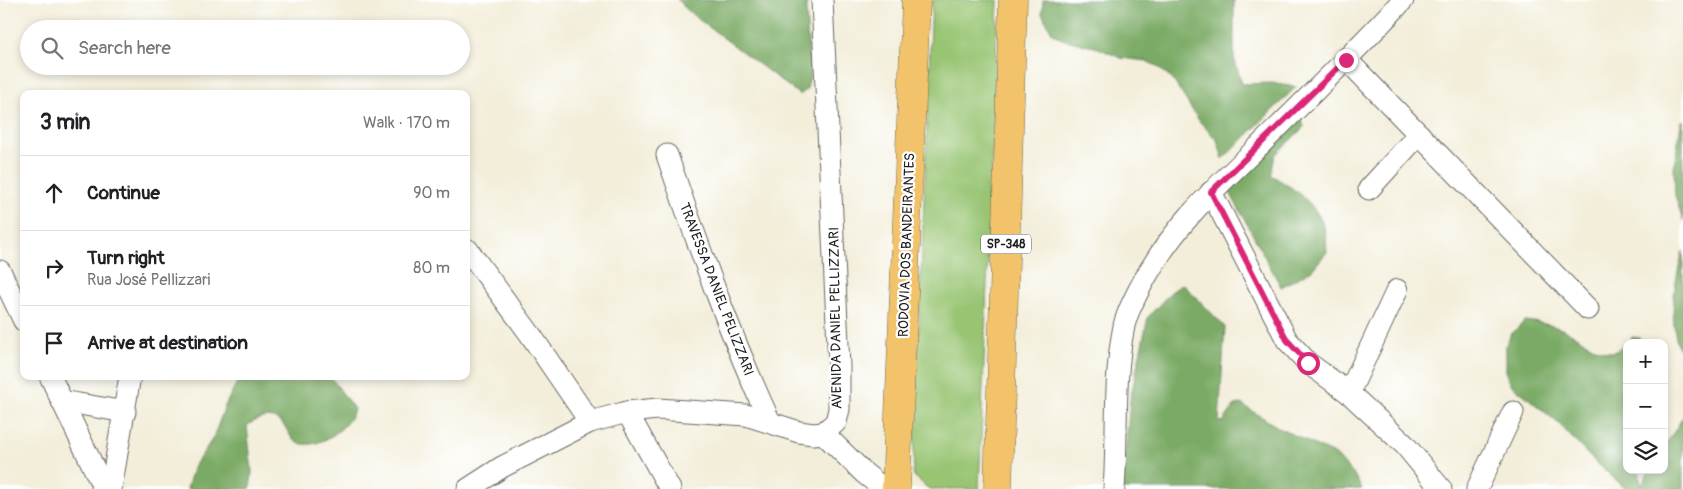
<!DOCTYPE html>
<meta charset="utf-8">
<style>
:root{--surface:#fff;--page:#f2f2f2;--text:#202124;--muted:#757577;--line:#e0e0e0}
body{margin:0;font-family:Pangolin,sans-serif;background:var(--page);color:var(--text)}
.controls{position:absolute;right:15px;bottom:15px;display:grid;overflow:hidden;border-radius:10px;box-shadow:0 2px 8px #0003}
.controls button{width:45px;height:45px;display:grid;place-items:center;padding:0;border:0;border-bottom:1px solid var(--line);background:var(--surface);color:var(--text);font:25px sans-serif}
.stop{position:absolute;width:15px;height:15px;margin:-11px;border:4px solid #db2777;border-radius:50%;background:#fff}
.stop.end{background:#db2777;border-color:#fff;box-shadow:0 1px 5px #0008}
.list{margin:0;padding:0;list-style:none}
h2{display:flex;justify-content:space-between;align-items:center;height:65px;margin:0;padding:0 20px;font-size:21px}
h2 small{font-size:16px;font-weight:400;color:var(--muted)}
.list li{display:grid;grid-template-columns:32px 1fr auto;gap:15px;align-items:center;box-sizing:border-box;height:75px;padding:0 20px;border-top:1px solid var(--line)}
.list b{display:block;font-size:19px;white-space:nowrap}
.list p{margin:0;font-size:16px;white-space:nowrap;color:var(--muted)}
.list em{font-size:16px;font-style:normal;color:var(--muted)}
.icon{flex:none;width:28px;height:28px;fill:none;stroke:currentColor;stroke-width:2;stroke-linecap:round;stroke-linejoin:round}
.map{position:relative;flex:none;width:1683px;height:489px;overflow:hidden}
.search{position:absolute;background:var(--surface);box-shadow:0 2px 8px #0003;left:20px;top:20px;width:450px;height:55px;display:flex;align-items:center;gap:12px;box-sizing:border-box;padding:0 18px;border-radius:28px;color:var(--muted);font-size:19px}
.panel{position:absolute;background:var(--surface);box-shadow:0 2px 8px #0003;left:20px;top:90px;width:450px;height:290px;border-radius:10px}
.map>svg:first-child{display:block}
.green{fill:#99c573;stroke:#5a7048}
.forest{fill:#7aaa65;stroke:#4b6340}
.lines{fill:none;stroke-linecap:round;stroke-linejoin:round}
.minor-casing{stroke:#67665e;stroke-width:23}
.highway-casing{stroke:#67665e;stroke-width:29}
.minor{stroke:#fff;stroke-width:21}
.highway{stroke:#f2c36a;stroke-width:28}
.route{stroke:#db2777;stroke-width:6}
.labels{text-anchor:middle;stroke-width:4.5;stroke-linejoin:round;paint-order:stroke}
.shield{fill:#fff;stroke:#606060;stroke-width:1}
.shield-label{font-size:12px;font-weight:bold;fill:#1c1c1c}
.street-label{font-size:14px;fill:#1c1c1c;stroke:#fff}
</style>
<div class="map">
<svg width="1683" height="489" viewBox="0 0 1683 489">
<rect width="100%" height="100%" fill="#fff"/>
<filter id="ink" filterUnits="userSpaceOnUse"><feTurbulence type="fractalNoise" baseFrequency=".02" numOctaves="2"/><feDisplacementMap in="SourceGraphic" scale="10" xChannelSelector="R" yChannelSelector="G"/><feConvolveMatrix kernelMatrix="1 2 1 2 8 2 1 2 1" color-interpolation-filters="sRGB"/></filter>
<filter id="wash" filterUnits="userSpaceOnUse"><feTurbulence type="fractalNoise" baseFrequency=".0096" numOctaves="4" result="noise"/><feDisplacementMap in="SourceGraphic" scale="20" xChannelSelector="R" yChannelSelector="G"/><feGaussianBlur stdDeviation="1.12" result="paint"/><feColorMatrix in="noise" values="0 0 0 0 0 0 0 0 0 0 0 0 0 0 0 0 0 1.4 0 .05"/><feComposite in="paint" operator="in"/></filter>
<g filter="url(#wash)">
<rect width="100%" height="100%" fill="#f3eeda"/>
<!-- green -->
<path class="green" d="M932,0h66l-19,489h-50l-16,-14z"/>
<!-- forest -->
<g class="forest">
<path d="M677,0h130l-1,9 4,66 -3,14 -7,6 -107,-80z"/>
<path d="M1043,0h191v58l8,26 30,-1 24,4 -73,72 -6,-19 -17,-18 -27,-42 -16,-14 -11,-5 -25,-3 -23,-10 -36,-9 -10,-6 -10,-19z"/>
<path d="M1300,114l4,13 -29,28 -4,20c22,13 45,27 53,53 3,7 2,16 3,24l-15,18 -31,17 -54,-100z"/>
<path d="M1683,120v101l-8,-26 -1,-27 7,-45z"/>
<path d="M1683,251v108c-3,-8 -7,-17 -8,-26 -5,-28 1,-56 8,-82z"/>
<path d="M1183,284l42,43 -6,94 4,1 12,-17 6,-1 40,25 55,26 18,20 8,14h-240l8,-89 18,-83 23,-25z"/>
<path d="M1525,321c19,2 33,5 49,14 12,6 22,16 36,17 10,0 16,-9 22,-15l8,1 3,5h-16v127h12l2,16 9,-16h14v-22l19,-31v72h-57l-37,-33 -31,-33 -47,-39 -5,-10v-29l6,-12z"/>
<path d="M240,376h90l24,33c-4,19 -38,43 -58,33 -6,-4 -9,-14 -14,-19 -11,-10 -25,-5 -35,3l5,46 -2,17h-63l6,-21 20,-30 12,-32z"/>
</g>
</g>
<g filter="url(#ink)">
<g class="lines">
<defs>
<g id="minor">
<path d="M1346,59l242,250"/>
<path d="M667,155c31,90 63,180 103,267"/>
<path d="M1369,189l50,-55"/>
<path d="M1211,192l76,148 21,23 41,30 56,52 36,44"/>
<path d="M468,250l62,84 60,88"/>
<path d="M0,271l24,50"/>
<path d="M50,376l54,113"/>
<path d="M1349,393l48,-103"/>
<path d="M62,401l63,11"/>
<path d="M627,412l43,77"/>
<path d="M823,433l41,40 20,16"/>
<path d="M111,489l19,-113"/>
<path d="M468,489l34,-22 88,-45 37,-10 31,-3 88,6 53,17 14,2 10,-1 13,-11 3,-13v-43l-17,-366"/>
<path d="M1114,489c4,-54 -1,-109 10,-163 3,-14 11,-29 18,-42 30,-56 69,-92 114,-135 50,-49 100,-98 147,-149"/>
<path d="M1477,489l36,-77"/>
</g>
<g id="highway">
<path d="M896,489l20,-489"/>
<path d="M998,489l15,-489"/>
</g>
</defs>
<!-- minor casing -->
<use href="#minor" class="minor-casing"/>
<!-- highway casing -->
<use href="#highway" class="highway-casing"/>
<!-- minor -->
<use href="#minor" class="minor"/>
<!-- highway -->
<use href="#highway" class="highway"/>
</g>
</g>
<g class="lines" filter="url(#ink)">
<!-- route -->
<path class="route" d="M1308,363l-21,-23 -76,-148 135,-132"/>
</g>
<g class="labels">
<!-- shield labels -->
<rect class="shield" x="981" y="234.5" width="50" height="19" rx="4"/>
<g class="shield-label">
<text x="1006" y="248">SP-348</text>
</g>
<!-- street labels -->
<g class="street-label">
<text transform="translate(906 245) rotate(-88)" y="5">RODOVIA DOS BANDEIRANTES</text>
<text transform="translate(717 289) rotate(69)" y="5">TRAVESSA DANIEL PELIZZARI</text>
<text transform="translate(835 318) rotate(-91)" y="5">AVENIDA DANIEL PELLIZZARI</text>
</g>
</g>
</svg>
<div class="controls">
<button>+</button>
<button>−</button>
<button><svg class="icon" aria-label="layers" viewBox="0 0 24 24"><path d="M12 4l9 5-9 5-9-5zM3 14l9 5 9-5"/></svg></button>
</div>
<div class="stop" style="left:1308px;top:363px"></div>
<div class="stop end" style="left:1346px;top:60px"></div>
<div class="search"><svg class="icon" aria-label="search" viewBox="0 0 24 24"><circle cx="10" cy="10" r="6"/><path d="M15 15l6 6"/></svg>Search here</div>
<section class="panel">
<h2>3 min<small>Walk · 170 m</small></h2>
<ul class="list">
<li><svg class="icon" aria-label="ahead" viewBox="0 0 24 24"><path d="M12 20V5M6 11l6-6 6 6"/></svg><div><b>Continue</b></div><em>90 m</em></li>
<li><svg class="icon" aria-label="right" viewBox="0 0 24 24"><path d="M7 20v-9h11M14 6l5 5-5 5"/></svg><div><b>Turn right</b><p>Rua José Pellizzari</p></div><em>80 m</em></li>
<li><svg class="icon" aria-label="arrive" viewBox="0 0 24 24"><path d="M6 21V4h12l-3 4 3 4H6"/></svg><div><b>Arrive at destination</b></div></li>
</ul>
</section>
</div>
